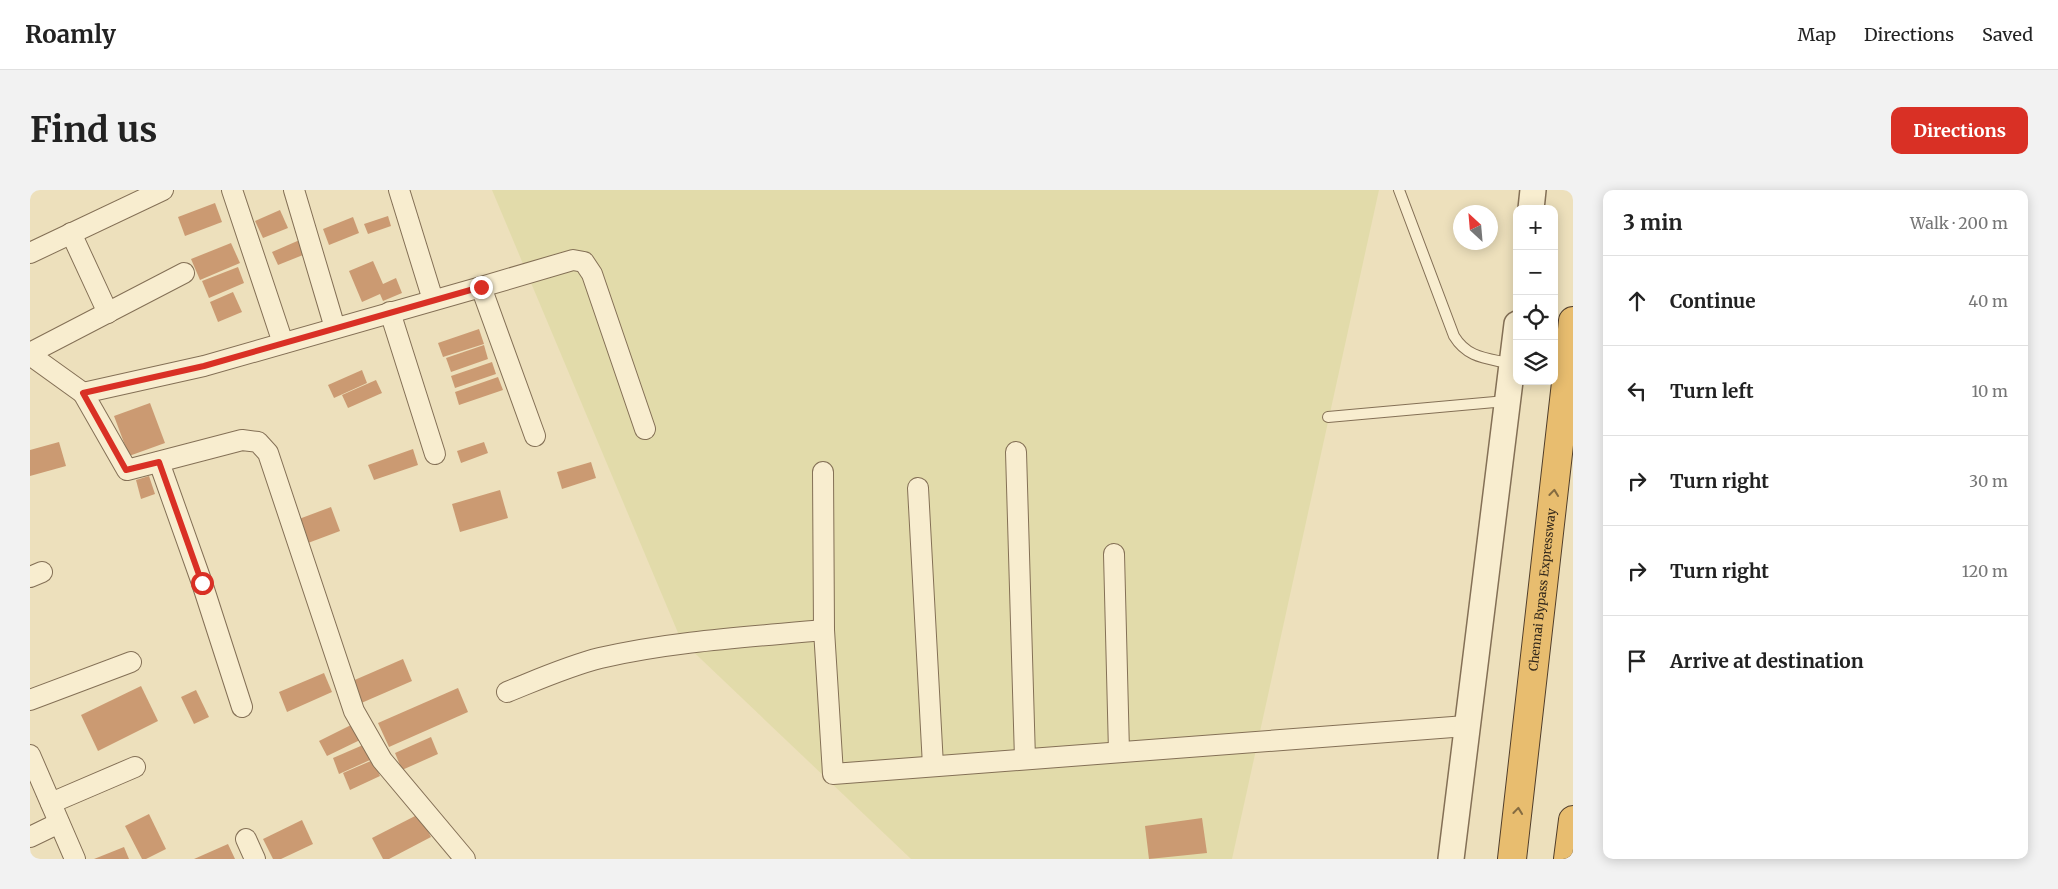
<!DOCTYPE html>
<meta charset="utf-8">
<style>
:root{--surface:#fff;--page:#f2f2f2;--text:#222;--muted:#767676;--line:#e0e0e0;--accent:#d93025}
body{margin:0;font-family:Merriweather,serif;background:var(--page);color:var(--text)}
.controls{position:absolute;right:15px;top:15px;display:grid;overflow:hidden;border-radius:10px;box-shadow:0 2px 12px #0003}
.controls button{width:45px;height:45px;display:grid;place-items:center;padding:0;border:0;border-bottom:1px solid var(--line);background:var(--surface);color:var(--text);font:25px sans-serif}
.compass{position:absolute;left:1423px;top:15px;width:45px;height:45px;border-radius:50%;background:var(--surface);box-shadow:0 2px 12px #0003;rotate:334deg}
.stop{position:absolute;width:15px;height:15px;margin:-11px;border:4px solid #d93025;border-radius:50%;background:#fff}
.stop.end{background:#d93025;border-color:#fff;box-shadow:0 1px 5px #0008}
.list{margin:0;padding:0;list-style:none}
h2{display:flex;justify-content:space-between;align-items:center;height:65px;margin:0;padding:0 20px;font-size:21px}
h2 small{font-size:16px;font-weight:400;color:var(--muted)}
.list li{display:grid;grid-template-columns:32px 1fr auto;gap:15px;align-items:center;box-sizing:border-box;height:90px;padding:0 20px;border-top:1px solid var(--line)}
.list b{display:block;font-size:19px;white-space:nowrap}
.list em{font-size:16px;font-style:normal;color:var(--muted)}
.icon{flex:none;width:28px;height:28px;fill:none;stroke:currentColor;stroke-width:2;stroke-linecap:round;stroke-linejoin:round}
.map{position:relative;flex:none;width:1543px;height:669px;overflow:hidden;border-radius:10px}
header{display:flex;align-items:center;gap:30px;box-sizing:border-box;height:70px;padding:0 25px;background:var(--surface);border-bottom:1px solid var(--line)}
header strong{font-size:24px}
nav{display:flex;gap:28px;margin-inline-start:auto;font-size:18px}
.intro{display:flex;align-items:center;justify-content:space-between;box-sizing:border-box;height:120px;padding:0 30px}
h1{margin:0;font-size:35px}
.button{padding:12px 22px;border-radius:10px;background:var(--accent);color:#fff;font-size:18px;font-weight:700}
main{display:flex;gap:30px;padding:0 30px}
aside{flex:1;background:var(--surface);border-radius:10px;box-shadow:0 2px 12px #0003}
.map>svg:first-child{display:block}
.farmland{fill:#e2dbaa}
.building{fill:#cb9a72}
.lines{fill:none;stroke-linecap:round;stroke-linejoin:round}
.service-casing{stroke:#847056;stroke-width:12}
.minor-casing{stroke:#847056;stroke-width:22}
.tertiary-casing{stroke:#847056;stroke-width:28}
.trunk-casing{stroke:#513e2b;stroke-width:30}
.service{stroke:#f8edcf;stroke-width:10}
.minor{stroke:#f8edcf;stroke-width:20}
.tertiary{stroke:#f8edcf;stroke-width:25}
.trunk{stroke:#e8bd6f;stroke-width:28}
.oneway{stroke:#846b41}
.route{stroke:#d93025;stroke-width:6}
.labels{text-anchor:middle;stroke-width:4;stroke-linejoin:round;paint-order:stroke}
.street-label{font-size:12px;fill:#33281b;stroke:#f5eacc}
</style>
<header>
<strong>Roamly</strong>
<nav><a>Map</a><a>Directions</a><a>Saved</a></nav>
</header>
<div class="intro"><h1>Find us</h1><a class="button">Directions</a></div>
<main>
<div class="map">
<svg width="1543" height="669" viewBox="0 0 1543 669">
<rect width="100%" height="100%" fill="#ede0bc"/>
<!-- farmland -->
<path class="farmland" d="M462,0h887l-147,669h-321l-230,-219z"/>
<!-- building -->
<g class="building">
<path d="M185,13l7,19 -37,14 -7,-19z"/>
<path d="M250,20l8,18 -25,10 -8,-17z"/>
<path d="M358,26l3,10 -23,8 -4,-10z"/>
<path d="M323,27l6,16 -30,12 -6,-16z"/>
<path d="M272,49l6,14 -30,12 -6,-13z"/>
<path d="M201,53l9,20 -40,17 -9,-21z"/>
<path d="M343,71l10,23 13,-6 6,15 -19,8 -3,-7 -18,8 -13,-31z"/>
<path d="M208,77l6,16 -35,15 -7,-17z"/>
<path d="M203,102l9,20 -24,10 -8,-20z"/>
<path d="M449,139l5,15 -41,13 -5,-14z"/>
<path d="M454,155l4,14 -37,13 -5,-14z"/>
<path d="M462,172l4,12 -41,14 -4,-12z"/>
<path d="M332,180l5,13 -33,15 -6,-13z"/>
<path d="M468,187l5,13 -44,15 -4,-13z"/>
<path d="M346,190l6,13 -34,15 -6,-13z"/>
<path d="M120,213l15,40 -36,13 -15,-40z"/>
<path d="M29,252l7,24 -36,10v-26z"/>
<path d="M454,252l4,11 -27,10 -4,-12z"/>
<path d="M383,259l5,16 -44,15 -6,-15z"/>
<path d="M561,272l5,16 -34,11 -5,-17z"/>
<path d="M119,286l6,18 -14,5 -5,-19z"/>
<path d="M470,300l8,28 -48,14 -8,-28z"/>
<path d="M301,317l9,24 -32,12 -9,-24z"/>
<path d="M373,469l9,22 -53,23 -9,-22z"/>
<path d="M294,483l8,19 -45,20 -8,-20z"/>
<path d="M111,496l17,35 -60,30 -17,-36z"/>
<path d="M428,498l10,24 -79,35 -11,-24z"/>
<path d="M166,500l13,27 -15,7 -13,-27z"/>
<path d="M323,534l7,16 -33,16 -8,-15z"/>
<path d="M401,547l7,17 -36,16 -7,-17z"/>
<path d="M333,555l7,15 -31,14 -6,-16z"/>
<path d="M343,570l7,16 -30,14 -7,-17z"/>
<path d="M119,624l17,35 -20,10h-4l-17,-33z"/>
<path d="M389,624l12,23 -42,22h-6l-11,-21z"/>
<path d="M1172,628l5,35 -58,6 -4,-33z"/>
<path d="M272,630l11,24 -32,15h-8l-10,-20z"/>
<path d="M198,654l7,15h-41z"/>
<path d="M94,657l5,12h-35z"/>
</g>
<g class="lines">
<defs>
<g id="service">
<path d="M1369,0l55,146c14,23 34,22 58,28"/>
<path d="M1298,227l178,-16"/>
</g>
<g id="minor">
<path d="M202,0l51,153"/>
<path d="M264,0l41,138"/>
<path d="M369,0l34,110"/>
<path d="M41,43l37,80"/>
<path d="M0,63l133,-63"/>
<path d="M451,97l92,-27 11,2 8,12 53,155"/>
<path d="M360,122l45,142"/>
<path d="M0,163l154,-80"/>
<path d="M0,165l53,38"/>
<path d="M986,262l9,307"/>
<path d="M129,272l43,121 40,124"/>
<path d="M793,282l1,158 9,144 633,-48"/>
<path d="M888,298l15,278"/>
<path d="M1084,364l5,198"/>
<path d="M0,387l12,-5"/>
<path d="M477,502c30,-12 61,-26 93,-34 74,-17 149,-21 224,-28"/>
<path d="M0,510l101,-38"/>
<path d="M0,565l45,104"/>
<path d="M21,613l84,-36"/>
<path d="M0,647l29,-14"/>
<path d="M216,649l9,20"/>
<path d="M435,669l-83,-99 -28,-49 -86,-258 -10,-11 -16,-2 -115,30 -44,-77 121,-27 277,-79 54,149"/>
</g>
<g id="tertiary">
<path d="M1501,19l2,-19"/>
<path d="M1421,669l66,-535"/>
</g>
<g id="trunk">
<path id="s1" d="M1482,669l61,-538"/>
<path d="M1538,669l5,-39"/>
</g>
</defs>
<!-- service casing -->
<use href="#service" class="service-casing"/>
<!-- minor casing -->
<use href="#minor" class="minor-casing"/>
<!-- tertiary casing -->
<use href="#tertiary" class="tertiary-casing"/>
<!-- trunk casing -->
<use href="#trunk" class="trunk-casing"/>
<!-- service -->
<use href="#service" class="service"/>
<!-- minor -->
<use href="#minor" class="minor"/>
<!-- tertiary -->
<use href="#tertiary" class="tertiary"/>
<!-- trunk -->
<use href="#trunk" class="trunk"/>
</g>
<!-- one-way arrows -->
<defs><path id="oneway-chevron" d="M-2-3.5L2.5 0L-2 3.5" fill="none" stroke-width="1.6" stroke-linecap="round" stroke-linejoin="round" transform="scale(1.25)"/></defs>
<g class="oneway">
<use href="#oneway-chevron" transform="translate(1524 303) rotate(-84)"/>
<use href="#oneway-chevron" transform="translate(1488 621) rotate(-84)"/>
</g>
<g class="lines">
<!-- route -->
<path class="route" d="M172,393l-43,-121 -33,8 -43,-77 121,-27 277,-79"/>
</g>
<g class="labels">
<!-- street labels -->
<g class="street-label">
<text dy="4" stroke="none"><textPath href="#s1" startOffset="271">Chennai Bypass Expressway</textPath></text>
</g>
</g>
</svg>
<div class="controls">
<button>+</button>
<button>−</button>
<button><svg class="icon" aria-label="locate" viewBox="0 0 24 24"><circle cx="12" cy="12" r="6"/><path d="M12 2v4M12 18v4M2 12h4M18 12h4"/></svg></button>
<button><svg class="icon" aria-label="layers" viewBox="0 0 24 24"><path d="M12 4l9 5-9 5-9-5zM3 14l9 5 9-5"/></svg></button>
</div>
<svg class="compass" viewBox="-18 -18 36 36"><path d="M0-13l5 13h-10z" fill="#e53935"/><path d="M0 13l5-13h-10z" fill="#767676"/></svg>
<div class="stop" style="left:172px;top:393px"></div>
<div class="stop end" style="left:451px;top:97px"></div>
</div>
<aside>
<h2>3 min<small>Walk · 200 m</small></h2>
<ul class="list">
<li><svg class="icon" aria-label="ahead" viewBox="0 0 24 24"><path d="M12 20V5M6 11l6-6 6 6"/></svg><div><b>Continue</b></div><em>40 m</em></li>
<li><svg class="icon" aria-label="left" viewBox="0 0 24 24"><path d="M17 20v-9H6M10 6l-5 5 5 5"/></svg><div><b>Turn left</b></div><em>10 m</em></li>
<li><svg class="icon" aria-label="right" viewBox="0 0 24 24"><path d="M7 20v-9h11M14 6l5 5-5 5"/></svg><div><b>Turn right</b></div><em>30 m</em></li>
<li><svg class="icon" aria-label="right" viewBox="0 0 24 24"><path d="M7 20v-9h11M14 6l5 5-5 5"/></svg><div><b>Turn right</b></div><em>120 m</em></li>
<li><svg class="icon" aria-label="arrive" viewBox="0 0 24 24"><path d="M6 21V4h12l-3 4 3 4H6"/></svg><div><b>Arrive at destination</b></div></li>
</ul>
</aside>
</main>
